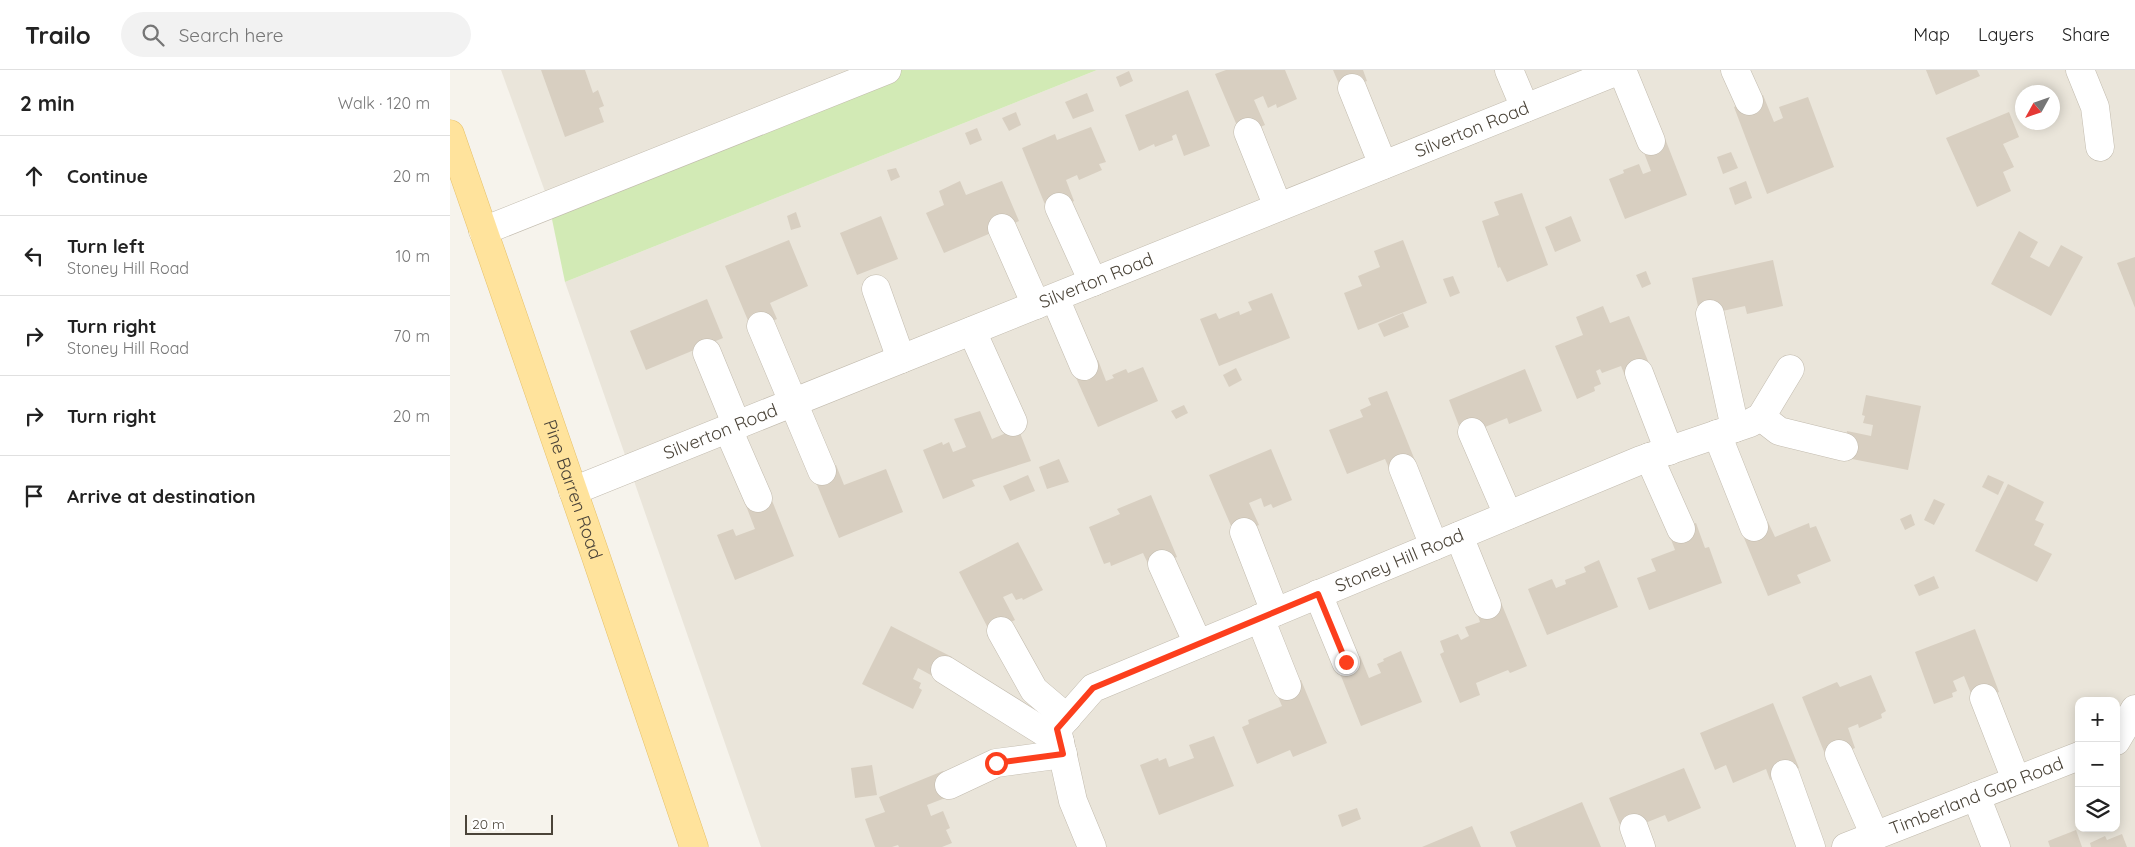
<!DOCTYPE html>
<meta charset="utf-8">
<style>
:root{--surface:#fff;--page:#f2f2f2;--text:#222;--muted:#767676;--line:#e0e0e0}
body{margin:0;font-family:Quicksand,sans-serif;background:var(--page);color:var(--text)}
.controls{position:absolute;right:15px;bottom:15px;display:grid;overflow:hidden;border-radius:10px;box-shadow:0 2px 12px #0003}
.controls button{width:45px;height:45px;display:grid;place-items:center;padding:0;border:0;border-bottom:1px solid var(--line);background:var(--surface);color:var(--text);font:25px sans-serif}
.compass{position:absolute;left:1565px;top:15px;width:45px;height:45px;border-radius:50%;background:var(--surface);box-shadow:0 2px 12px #0003;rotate:230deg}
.scale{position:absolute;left:15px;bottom:12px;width:88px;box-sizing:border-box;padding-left:5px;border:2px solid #4b4439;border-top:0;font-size:14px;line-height:18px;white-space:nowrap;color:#4b4439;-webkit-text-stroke:4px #fff;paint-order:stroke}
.stop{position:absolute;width:15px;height:15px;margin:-11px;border:4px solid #fc3f1d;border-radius:50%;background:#fff}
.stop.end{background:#fc3f1d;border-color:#fff;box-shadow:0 1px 5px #0008}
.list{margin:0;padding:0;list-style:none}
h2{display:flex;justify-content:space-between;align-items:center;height:65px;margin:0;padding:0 20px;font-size:21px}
h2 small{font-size:16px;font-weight:400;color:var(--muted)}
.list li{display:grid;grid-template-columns:32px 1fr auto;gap:15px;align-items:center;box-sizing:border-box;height:80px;padding:0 20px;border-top:1px solid var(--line)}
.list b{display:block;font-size:19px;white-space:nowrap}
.list p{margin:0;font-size:16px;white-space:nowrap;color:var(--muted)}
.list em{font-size:16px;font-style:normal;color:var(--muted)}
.icon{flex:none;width:28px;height:28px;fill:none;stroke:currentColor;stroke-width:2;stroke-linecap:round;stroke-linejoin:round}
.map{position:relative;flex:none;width:1685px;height:777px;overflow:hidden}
header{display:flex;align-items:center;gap:30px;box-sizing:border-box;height:70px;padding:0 25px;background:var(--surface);border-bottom:1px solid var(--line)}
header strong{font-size:24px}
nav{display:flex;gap:28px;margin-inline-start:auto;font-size:18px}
.search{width:350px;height:45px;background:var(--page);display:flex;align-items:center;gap:12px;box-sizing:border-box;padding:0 18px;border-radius:28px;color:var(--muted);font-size:19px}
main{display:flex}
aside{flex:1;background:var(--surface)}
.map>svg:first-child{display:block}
.residential{fill:#eae5da;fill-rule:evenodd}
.green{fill:#d2eab5}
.building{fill:#d8cfc1}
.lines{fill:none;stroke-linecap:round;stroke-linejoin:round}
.minor-casing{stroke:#c2bbae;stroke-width:29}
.major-casing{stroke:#e6c16a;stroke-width:29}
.minor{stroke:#fff;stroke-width:28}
.major{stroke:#ffe39c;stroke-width:28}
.route{stroke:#fc3f1d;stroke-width:6}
.labels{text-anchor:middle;stroke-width:4;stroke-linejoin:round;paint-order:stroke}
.street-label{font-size:18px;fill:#4b4439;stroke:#fff}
</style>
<header>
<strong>Trailo</strong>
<div class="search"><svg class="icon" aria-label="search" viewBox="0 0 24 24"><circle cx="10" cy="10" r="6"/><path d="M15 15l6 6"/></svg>Search here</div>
<nav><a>Map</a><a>Layers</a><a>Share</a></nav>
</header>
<main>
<aside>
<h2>2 min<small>Walk · 120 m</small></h2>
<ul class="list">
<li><svg class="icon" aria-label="ahead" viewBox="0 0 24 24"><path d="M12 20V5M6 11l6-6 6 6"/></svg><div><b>Continue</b></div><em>20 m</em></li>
<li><svg class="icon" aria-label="left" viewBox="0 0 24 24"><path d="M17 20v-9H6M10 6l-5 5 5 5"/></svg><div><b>Turn left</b><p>Stoney Hill Road</p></div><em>10 m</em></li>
<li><svg class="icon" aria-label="right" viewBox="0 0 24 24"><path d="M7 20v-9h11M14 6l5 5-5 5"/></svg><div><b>Turn right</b><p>Stoney Hill Road</p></div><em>70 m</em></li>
<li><svg class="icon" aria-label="right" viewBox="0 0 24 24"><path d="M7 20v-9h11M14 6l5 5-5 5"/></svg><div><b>Turn right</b></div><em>20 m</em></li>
<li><svg class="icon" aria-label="arrive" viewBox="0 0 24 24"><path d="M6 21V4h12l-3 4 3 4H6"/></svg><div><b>Arrive at destination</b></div></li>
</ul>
</aside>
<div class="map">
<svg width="1685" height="777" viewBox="0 0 1685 777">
<rect width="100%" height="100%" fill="#f6f3ec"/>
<!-- residential -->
<g class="residential">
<path d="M51,0h361l-314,130z"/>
<path d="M647,0h1038v777h-1374l-196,-565zM1572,22h30v30h-30zM1629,631h37v127h-37z"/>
</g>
<!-- green -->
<path class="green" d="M412,0h235l-532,212 -17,-82z"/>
<!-- building -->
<g class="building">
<path d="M91,0h44l8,23 5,-3 6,16 -5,2 5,14 -39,15z"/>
<path d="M776,0h59l12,29 -20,9 -1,-4 -8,4 -5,-12 -9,4 11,25 -24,10 -26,-61z"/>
<path d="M883,0h30l4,11 -25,10z"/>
<path d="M1476,0h51l3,6 -44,19z"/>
<path d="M679,1l4,10 -13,6 -4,-10z"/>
<path d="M738,20l22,56 -26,10 -8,-22 -4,2 1,4 -18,7 -1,-3 -15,7 -14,-36z"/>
<path d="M637,23l7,18 -21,8 -8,-17z"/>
<path d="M1313,25l11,27 9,-4 -4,-11 29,-10 26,70 -67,27 -33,-87z"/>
<path d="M566,42l5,13 -12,6 -7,-13z"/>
<path d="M1559,42l10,25 -16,7 11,23 -11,5 8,19 -34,16 -31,-69z"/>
<path d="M641,57l15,35 -7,2 3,6 -23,10 -2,-5 -11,5 8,21 -26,11 -26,-64 33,-14 2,6z"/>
<path d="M527,58l5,12 -12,5 -5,-12z"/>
<path d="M1214,66l23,59 -62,24 -16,-40 15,-6 -1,-3 16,-6 4,10 8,-3 -10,-26z"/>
<path d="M1281,82l7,16 -15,6 -6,-17z"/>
<path d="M446,98l4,9 -9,4 -4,-11z"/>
<path d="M510,111l6,14 36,-14 17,40 -75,32 -18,-40 18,-8 -5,-14z"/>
<path d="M1296,111l6,17 -17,7 -6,-17z"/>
<path d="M1072,123l26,72 -41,17 -7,-15 -2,1 -16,-47 17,-6 -5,-13z"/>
<path d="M346,142l5,15 -10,3 -4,-14z"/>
<path d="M431,146l17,43 -41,16 -17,-42z"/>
<path d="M1121,146l10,25 -26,11 -10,-25z"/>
<path d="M1569,161l19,11 -8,15 19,10 12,-22 22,12 -32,59 -60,-32z"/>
<path d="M339,170l19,46 -38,17 7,16 -25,11 -27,-64z"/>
<path d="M953,170l24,63 -69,27 -14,-37 18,-7 -4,-10 22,-9 -6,-16z"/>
<path d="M1685,187v51l-18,-45z"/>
<path d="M1323,190l10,46 -36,8 -2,-8 -45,10 -8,-38z"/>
<path d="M1196,201l5,13 -9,4 -6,-13z"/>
<path d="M1003,206l7,17 -10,4 -7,-18z"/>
<path d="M822,223l18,45 -71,28 -19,-47 16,-6 3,6 20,-8 1,4 12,-5 -4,-8z"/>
<path d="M257,229l16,39 -77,32 -16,-39z"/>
<path d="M1153,236l7,17 19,-7 22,52 -25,10 -5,-12 -19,7 -2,-4 -4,2 5,13 -7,3 1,4 -18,8 -22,-53 28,-11 -7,-18z"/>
<path d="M953,243l6,14 -25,10 -6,-13z"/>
<path d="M648,290l8,21 8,-3 -2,-3 14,-6 2,4 15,-6 15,34 -60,26 -25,-56z"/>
<path d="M786,298l6,12 -13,7 -6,-12z"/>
<path d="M1075,299l17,42 -33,13 -2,-6 -44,18 -14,-36z"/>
<path d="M937,321l29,72 -25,10 -6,-14 -38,15 -18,-44 34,-13 -3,-7 11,-5 -3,-7z"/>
<path d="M1416,325l55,11 -13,64 -66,-13 5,-26 24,5 2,-11 -10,-2 2,-7 -3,-1z"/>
<path d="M734,335l4,8 -12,6 -5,-8z"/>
<path d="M530,341l12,28 26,-11 13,33 -59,19 3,6 -32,13 -20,-49 19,-8 1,3 6,-3 4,10 13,-5 -12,-28z"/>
<path d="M821,379l21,51 -19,8 -2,-4 -7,3 -3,-9 -12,5 10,22 -24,10 -26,-60z"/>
<path d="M609,389l10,23 -22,7 -8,-22z"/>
<path d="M386,395l8,20 42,-16 17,43 -64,26 -26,-63z"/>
<path d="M578,405l7,16 -25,10 -7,-15z"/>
<path d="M1538,405l16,7 -6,13 -16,-8z"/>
<path d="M1558,414l36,18 -9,18 9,4 -10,21 18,9 -15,28 -62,-31z"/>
<path d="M319,423l25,63 -59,24 -18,-45 16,-6 3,7 19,-7 -10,-26z"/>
<path d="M701,425l26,62 -27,11 -7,-15 -32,13 -1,-4 -6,2 -15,-37 31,-13 -3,-5z"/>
<path d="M1484,429l11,5 -11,21 -10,-5z"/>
<path d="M1461,444l4,11 -10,5 -5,-11z"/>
<path d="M1318,452l7,15 34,-14 1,5 6,-2 15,35 -34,14 4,8 -33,13 -26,-63z"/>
<path d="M1246,453l9,25 4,-1 13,36 -73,27 -12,-32 19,-7 -5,-12 24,-9 -6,-16z"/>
<path d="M568,472l25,48 -20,10 -1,-2 -6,2 -4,-7 -9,4 12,23 -25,12 -31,-60z"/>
<path d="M1149,490l19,47 -71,28 -19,-46 24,-10 4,9 10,-4 -1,-4 21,-8 -2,-5z"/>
<path d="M1484,506l5,12 -20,8 -5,-11z"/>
<path d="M1050,530l27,66 -17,7 -2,-3 -32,13 4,12 -20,8 -20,-49 4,-2 -4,-11 18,-7 3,6 8,-4 -4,-9 15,-5 -4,-12z"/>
<path d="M441,556l61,31 -12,23 -22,-12 -5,11 8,4 -2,5 3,2 -9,19 -51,-25z"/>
<path d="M1525,559l24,63 -25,9 -10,-25 -11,5 4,10 -5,2 1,4 -19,7 -19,-52z"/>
<path d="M951,581l21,51 -61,24 -24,-60 23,-10 9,22 12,-5 -4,-9 7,-3 -1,-2z"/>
<path d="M1421,605l15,36 -5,3 1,4 -23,10 -1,-4 -10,4 7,20 -28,11 -25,-62 35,-15 3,5z"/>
<path d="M851,610l26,63 -34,14 -3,-7 -33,14 -15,-37 7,-3 -1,-4 34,-14 -7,-16z"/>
<path d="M1323,633l26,65 -29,12 -4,-11 -33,14 -7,-18 -11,5 -15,-37z"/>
<path d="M764,666l20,50 -75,29 -19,-50 18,-7 1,3 7,-3 3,9 25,-9 -5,-13z"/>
<path d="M422,695l5,30 -22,3 -4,-30z"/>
<path d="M1234,698l17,40 -33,14 -3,-7 -42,17 -14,-34z"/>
<path d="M493,701l10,24 -26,10 4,11 12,-5 7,17 -4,2 6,13 -10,4h-43l-1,-2 -6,2h-17l-10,-28 20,-7 -6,-15z"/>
<path d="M1132,732l19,45h-85l-6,-15z"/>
<path d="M907,738l4,11 -19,8 -4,-12z"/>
<path d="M1022,756l9,21h-59z"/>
<path d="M1626,760l6,17h-32l-2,-6z"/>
<path d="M1672,764l5,13h-36l-1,-4 15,-7 2,4z"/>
</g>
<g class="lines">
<defs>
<g id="minor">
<path d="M1059,0l16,38"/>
<path d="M1172,0l29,71"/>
<path d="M1285,0l14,31"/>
<path d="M1630,0l15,37 5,40"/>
<path d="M902,18l31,77"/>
<path d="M798,62l30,75"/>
<path d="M609,137l34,75"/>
<path d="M552,158l34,77"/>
<path d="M33,161l404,-161"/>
<path d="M426,219l25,70"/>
<path d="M605,228l29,68"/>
<path d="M1260,244l25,114"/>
<path d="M311,256l61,145"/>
<path d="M522,261l41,91"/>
<path d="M257,283l30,73"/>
<path d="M1189,303l30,78"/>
<path d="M1311,347l18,14 65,16"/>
<path d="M1311,347l29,-48"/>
<path d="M278,359l30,69"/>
<path d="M1022,362l36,83"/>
<path d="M1267,364l37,93"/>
<path d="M1199,387l32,72"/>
<path d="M953,398l31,78"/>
<path id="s1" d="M123,421l1047,-421"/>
<path d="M794,462l31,80"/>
<path d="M1009,466l28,69"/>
<path d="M712,494l36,80"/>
<path d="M868,524l28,68"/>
<path d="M810,548l27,68"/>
<path d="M551,561l33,59 33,28"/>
<path d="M495,600l115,72"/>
<path d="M1534,628l32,82"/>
<path d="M1666,671l19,-32"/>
<path d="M1389,684l36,82"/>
<path d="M1335,704l26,73"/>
<path d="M499,715l47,-22 67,-9"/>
<path d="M1526,726l20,51"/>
<path d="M1184,758l7,19"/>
<path id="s2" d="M642,777l-19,-46 -16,-72 36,-41 548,-228 109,-37 11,-6"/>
<path id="s3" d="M1396,777l233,-91"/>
</g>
<g id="major">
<path id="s4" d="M0,64l145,420 99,293"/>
</g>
</defs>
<!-- minor casing -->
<use href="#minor" class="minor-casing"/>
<!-- major casing -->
<use href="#major" class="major-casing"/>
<!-- minor -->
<use href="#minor" class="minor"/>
<!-- major -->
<use href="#major" class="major"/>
</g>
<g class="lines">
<!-- route -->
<path class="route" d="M546,693l67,-9 -6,-25 36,-41 225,-94 28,68"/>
</g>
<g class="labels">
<!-- street labels -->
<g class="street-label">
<text dy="6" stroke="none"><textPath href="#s1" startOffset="969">Silverton Road</textPath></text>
<text dy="6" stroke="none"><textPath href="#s1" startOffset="564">Silverton Road</textPath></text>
<text dy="6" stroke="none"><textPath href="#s1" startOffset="159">Silverton Road</textPath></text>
<text dy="6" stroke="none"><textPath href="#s4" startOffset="376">Pine Barren Road</textPath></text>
<text dy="6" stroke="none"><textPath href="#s2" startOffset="510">Stoney Hill Road</textPath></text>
<text dy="6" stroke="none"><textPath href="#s3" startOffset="140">Timberland Gap Road</textPath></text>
</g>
</g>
</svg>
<div class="controls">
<button>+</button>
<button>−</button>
<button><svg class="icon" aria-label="layers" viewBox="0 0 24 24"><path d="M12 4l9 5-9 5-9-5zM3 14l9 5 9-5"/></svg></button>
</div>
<svg class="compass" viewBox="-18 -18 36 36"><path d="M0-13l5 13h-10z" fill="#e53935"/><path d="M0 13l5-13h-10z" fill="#767676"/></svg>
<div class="scale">20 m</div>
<div class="stop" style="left:546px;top:693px"></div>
<div class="stop end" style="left:896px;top:592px"></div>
</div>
</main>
